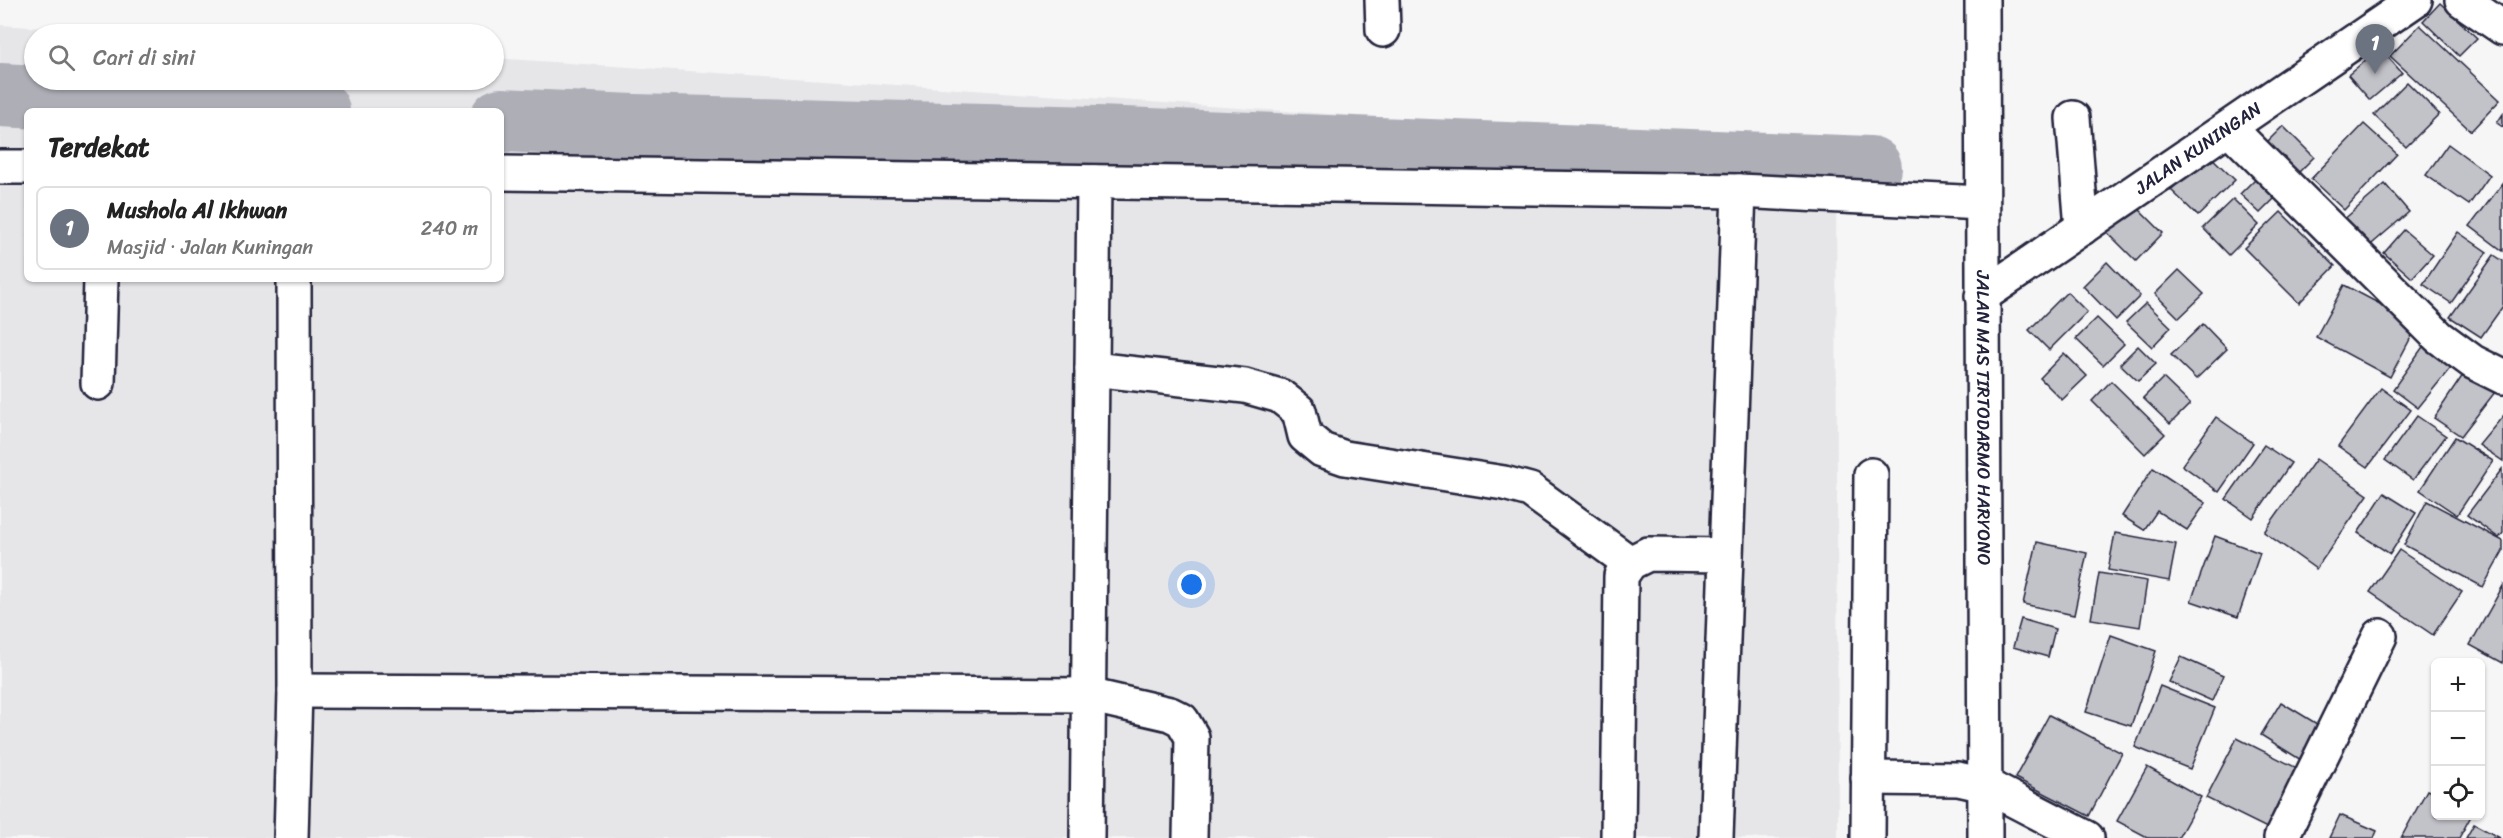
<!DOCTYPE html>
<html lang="id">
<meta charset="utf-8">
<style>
:root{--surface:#fff;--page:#f6f6f6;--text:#222;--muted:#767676;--line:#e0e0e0;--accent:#22223b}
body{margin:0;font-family:Sriracha,sans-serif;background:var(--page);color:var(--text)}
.controls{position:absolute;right:18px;bottom:18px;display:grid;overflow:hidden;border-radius:9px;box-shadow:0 2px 4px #0004}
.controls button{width:54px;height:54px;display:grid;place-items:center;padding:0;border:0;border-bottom:2px solid var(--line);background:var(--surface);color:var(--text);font:30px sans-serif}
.you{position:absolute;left:1192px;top:585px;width:21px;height:21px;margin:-15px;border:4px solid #fff;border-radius:50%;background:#1a73e8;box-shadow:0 0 0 9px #1a73e833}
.badge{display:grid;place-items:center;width:39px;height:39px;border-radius:50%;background:var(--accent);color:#fff;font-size:20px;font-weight:700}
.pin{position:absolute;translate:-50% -50px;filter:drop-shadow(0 2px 3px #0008)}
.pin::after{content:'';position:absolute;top:32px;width:21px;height:18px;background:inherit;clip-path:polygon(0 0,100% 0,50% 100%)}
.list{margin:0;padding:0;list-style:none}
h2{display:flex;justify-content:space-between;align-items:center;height:78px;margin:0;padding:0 24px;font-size:26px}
h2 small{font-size:20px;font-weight:400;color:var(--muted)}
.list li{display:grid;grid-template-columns:39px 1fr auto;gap:18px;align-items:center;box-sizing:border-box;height:84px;margin:0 12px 12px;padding:0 12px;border:2px solid var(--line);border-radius:9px}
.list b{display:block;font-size:22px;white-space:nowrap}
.list p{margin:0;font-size:20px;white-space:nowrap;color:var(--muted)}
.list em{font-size:20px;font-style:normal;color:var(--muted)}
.icon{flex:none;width:33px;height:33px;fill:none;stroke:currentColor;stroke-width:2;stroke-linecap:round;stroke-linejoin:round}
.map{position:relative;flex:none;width:2503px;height:838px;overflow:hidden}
.search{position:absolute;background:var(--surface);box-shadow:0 2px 4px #0004;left:24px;top:24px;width:480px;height:66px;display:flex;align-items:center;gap:15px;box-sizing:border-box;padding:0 21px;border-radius:33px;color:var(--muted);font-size:22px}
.panel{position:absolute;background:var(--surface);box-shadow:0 2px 4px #0004;left:24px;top:108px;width:480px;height:174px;border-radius:9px}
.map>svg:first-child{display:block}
.built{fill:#e6e6e9;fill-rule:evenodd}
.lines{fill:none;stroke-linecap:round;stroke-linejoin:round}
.river{stroke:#aeaeb7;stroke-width:64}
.building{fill:#c2c2c9;stroke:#22223b;stroke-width:1.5}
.minor-casing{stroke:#22223b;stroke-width:38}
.minor{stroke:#fff;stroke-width:33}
.labels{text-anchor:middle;stroke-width:5;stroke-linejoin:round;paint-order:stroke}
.street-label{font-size:18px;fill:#22223b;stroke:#fff}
</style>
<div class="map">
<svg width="2503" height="838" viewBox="0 0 2503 838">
<rect width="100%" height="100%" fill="#f6f6f7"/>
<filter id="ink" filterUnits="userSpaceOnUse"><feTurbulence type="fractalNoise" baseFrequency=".0167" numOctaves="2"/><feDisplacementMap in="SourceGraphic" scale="12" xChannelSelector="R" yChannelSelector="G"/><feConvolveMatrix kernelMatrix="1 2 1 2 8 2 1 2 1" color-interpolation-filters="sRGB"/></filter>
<g filter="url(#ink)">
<!-- built -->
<path class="built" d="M0,25l143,9h-109v46h460v-22l1342,90 2,690h-1838zM27,111h474v168h-474z"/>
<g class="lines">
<!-- river -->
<g class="river">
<path d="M0,95l318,16"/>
<path d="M501,120l133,6 464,12 772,30"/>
</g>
</g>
<!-- building -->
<g class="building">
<path d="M2440,3l37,35 -18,18 -36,-35z"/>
<path d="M2420,25l80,75 -29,31 -81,-75z"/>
<path d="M2380,48l22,25 -32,27 -22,-25z"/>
<path d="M2407,82l32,32 -33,33 -32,-32z"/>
<path d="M2503,114v13l-6,-4z"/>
<path d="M2364,124l33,30 -53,56 -33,-31z"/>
<path d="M2283,126l31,31 -26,26 -31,-31z"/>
<path d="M2448,144l42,31 -21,30 -43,-30z"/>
<path d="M2207,153l28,27 -37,36 -27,-26z"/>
<path d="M2257,177l20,19 -17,17 -20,-19z"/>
<path d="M2503,183v68l-33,-25z"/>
<path d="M2385,184l24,28 -43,37 -24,-28z"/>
<path d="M2233,199l26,26 -30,30 -26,-27z"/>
<path d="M2134,204l29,29 -27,28 -30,-30z"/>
<path d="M2281,212l54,54 -36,37 -55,-55z"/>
<path d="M2404,230l29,25 -21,23 -28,-25z"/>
<path d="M2458,232l29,20 -36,51 -28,-19z"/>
<path d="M2494,255l9,6v45l-22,31 -31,-20z"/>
<path d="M2107,262l33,34 -24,24 -33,-34z"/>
<path d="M2179,270l25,24 -25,24 -24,-24z"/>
<path d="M2344,285l74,39 -28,53 -74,-40z"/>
<path d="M2067,292l20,20 -38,38 -20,-20z"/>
<path d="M2146,303l25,24 -19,20 -26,-25z"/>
<path d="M2097,318l27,26 -21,21 -27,-26z"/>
<path d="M2203,324l24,25 -31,30 -25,-24z"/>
<path d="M2427,341l29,20 -38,47 -25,-19z"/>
<path d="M2138,346l18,18 -18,17 -18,-17z"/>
<path d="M2064,353l23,23 -25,24 -22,-22z"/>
<path d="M2469,366l30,21 -38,49 -27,-18z"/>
<path d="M2163,378l27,26 -20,20 -27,-26z"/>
<path d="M2111,381l54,53 -20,20 -53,-53z"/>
<path d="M2381,388l30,22 -43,57 -30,-21z"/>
<path d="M2417,416l29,20 -33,44 -28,-20z"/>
<path d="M2503,416v45l-24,-16z"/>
<path d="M2216,417l37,26 -34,49 -37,-27z"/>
<path d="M2455,437l38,24 -36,54 -37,-25z"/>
<path d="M2264,445l27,18 -38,55 -27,-19z"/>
<path d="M2316,459l52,36 -52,74 -52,-37z"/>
<path d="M2153,468l53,35 -19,27 -30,-19 -13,19 -22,-14z"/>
<path d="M2502,469l1,64 -4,5 -32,-23z"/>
<path d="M2384,493l32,20 -26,41 -32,-21z"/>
<path d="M2427,501l76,40v10l-20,36 -79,-42z"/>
<path d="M2115,533l61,11 -7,37 -61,-11z"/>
<path d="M2215,536l45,17 -22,64 -47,-16z"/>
<path d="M2037,542l50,11 -13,62 -51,-11z"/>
<path d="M2399,550l63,42 -29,43 -63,-43z"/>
<path d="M2099,573l48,8 -7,46 -49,-8z"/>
<path d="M2503,586v77l-33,-18z"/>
<path d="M2021,619l34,10 -7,28 -35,-10z"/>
<path d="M2111,635l45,16 -25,75 -45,-14z"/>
<path d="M2181,657l42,19 -11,25 -43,-19z"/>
<path d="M2160,686l55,22 -25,61 -55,-22z"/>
<path d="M2281,702l41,25 -21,33 -40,-25z"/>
<path d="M2049,715l73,38 -33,63 -74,-38z"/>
<path d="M2237,738l68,34 -30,60 -69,-34z"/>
<path d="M2147,767l54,30 -23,41h-29l-32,-17z"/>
<path d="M2427,790l9,4v22h35l-12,22h-58z"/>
<path d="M2340,815l37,16 -3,7h-45z"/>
<path d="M2474,824l26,14h-34z"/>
</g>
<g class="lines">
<defs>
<g id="minor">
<path d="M1382,0l1,30"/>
<path id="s1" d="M1982,0l3,838"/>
<path d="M2462,0l41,28"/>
<path d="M2073,118l9,110"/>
<path d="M2229,128l210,209 34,25 30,15"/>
<path d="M0,167h27"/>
<path d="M501,173l1238,18 243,12"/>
<path id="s2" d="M1982,296l433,-296"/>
<path d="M1092,369l153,17 35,10 19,15 6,25 17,14 23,8 159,25 26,7 100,73"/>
<path d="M98,383l3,-104"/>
<path d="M295,691l793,4 82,19 12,6 10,17 -2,101"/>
<path d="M1868,778l90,1 27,6 102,53"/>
<path d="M291,838l4,-147 -1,-412"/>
<path d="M1087,838l7,-656"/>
<path d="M1618,838l3,-262 9,-13 18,-9 78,1"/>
<path d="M1716,838l23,-647"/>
<path d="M1868,838l3,-363"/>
<path d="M2281,838l99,-202"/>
</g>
</defs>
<!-- minor casing -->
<use href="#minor" class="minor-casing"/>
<!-- minor -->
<use href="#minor" class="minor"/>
</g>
</g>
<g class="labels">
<!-- street labels -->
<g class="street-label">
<text dy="6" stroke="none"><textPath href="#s2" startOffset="262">JALAN KUNINGAN</textPath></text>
<text dy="6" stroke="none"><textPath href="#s1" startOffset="418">JALAN MAS TIRTODARMO HARYONO</textPath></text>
</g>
</g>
</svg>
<div class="controls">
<button>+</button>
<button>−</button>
<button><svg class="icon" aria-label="locate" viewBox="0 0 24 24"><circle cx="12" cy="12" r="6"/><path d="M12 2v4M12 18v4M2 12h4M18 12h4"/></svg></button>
</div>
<div class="you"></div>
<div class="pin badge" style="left:2375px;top:74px;background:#6b7280">1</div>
<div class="search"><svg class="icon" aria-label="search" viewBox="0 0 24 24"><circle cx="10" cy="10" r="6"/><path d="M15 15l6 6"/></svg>Cari di sini</div>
<section class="panel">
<h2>Terdekat<small></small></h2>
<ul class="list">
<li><span class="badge" style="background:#6b7280">1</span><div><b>Mushola Al Ikhwan</b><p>Masjid · Jalan Kuningan</p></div><em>240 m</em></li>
</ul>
</section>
</div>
